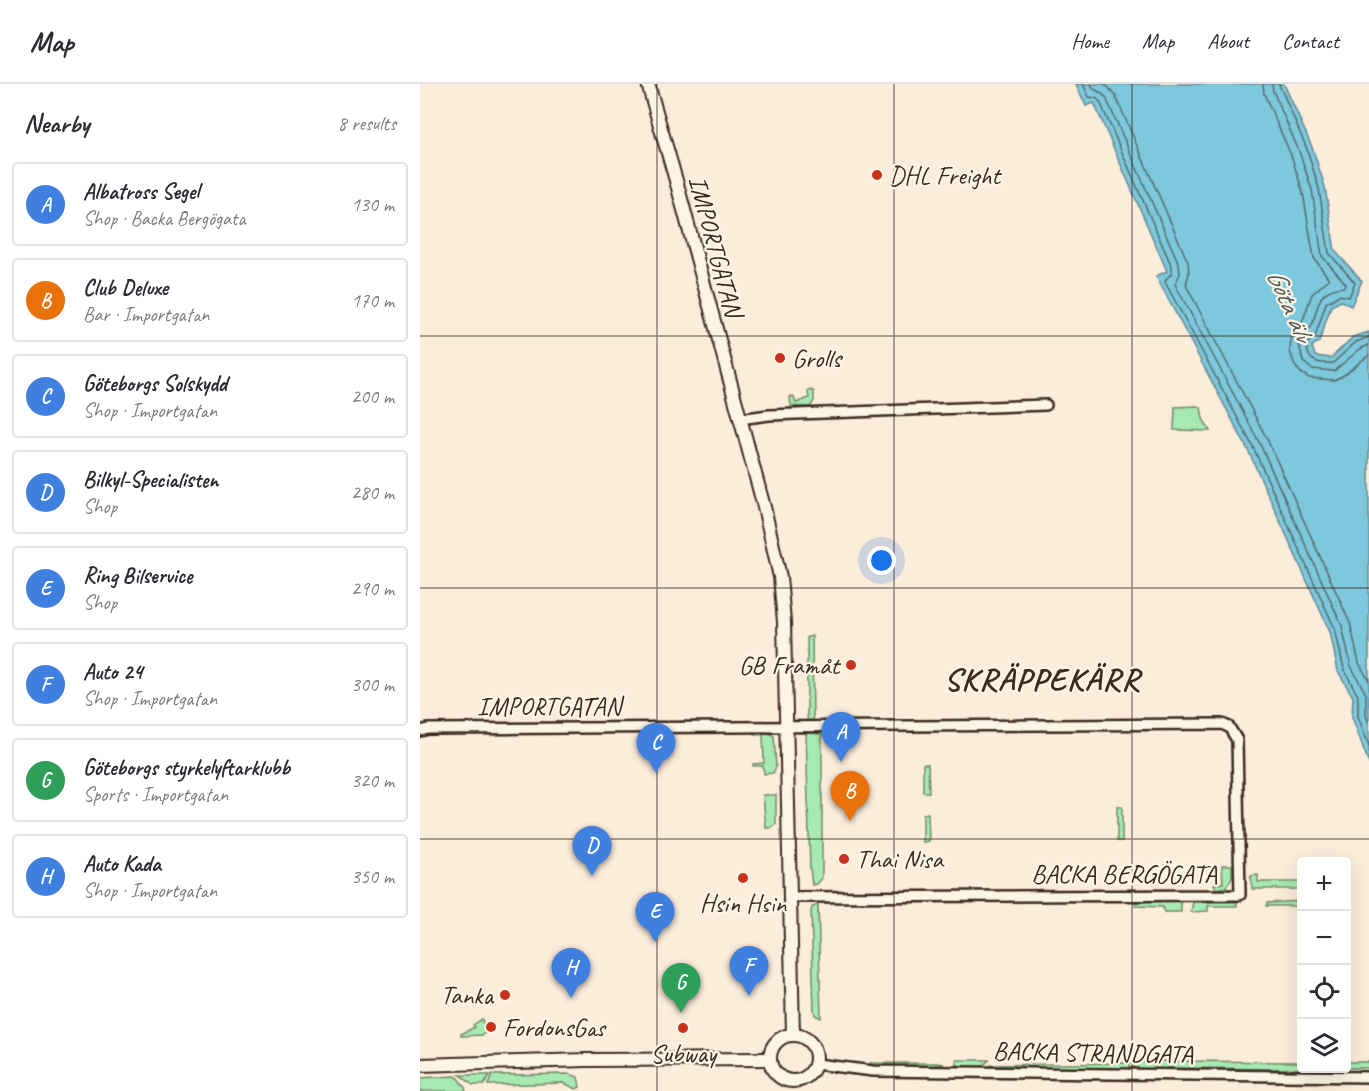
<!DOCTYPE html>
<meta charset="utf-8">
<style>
:root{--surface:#fff;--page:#f2f2f3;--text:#2b2b33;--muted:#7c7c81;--line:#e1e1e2;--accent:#0f766e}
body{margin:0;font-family:Caveat,sans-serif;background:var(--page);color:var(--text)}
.controls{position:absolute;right:18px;bottom:18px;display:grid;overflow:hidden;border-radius:6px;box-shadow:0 6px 24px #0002}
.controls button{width:54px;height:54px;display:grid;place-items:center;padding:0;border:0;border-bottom:2px solid var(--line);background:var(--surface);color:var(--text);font:30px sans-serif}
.you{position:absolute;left:462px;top:477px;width:21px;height:21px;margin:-15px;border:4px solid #fff;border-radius:50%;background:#1a73e8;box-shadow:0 0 0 9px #1a73e833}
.badge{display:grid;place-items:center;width:39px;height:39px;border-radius:50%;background:var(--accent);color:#fff;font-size:20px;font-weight:700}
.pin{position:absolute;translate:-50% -50px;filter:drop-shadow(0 2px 3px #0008)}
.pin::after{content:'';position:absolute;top:32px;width:21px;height:18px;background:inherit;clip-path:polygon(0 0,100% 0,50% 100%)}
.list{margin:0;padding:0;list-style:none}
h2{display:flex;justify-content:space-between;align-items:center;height:78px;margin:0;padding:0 24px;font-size:26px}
h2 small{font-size:20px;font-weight:400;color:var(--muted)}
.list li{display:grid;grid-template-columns:39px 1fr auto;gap:18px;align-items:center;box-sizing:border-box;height:84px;margin:0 12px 12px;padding:0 12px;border:2px solid var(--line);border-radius:6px}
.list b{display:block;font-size:22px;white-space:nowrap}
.list p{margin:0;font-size:20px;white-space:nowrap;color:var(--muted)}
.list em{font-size:20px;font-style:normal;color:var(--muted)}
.icon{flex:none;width:33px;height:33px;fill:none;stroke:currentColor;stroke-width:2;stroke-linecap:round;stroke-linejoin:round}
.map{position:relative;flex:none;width:949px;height:1007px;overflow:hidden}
header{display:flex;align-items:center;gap:36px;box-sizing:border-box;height:84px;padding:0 30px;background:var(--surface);border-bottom:2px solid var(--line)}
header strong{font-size:28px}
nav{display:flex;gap:33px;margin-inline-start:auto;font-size:21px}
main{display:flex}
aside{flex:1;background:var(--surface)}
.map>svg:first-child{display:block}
.green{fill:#a7e9b2;stroke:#718a68;stroke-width:1.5}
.water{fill:#7dc8dd;stroke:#638991;stroke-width:1.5}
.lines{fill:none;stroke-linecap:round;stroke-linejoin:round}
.shore{stroke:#55696a;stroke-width:1.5}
.street-casing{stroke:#3b2a1e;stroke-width:14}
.secondary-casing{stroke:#3b2a1e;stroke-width:16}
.street{stroke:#fcf5e5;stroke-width:9}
.secondary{stroke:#fcf5e5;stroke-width:12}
.grid{fill:none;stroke:#3b2a1e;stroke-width:1.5;stroke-opacity:0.55}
.poi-dot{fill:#c8321e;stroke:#fcf5e5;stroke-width:2}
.labels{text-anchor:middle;stroke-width:4.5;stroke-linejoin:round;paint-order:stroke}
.poi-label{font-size:26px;fill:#3b2a1e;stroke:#fcf5e5;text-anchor:start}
.street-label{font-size:26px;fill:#3b2a1e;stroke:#fcf5e5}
.water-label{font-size:27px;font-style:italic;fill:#4f5957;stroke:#fcf5e5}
.district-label{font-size:32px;font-weight:bold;letter-spacing:1.5px;fill:#3b2a1e;stroke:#fcf5e5}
</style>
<header>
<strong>Map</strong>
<nav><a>Home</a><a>Map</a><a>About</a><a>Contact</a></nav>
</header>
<main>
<aside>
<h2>Nearby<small>8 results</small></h2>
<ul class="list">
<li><span class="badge" style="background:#3f7fe0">A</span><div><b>Albatross Segel</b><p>Shop · Backa Bergögata</p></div><em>130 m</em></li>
<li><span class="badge" style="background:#e8710a">B</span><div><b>Club Deluxe</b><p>Bar · Importgatan</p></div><em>170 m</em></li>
<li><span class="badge" style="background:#3f7fe0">C</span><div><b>Göteborgs Solskydd</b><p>Shop · Importgatan</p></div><em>200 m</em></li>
<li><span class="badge" style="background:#3f7fe0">D</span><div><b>Bilkyl-Specialisten</b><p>Shop</p></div><em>280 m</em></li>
<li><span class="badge" style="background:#3f7fe0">E</span><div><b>Ring Bilservice</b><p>Shop</p></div><em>290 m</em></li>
<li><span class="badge" style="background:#3f7fe0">F</span><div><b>Auto 24</b><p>Shop · Importgatan</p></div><em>300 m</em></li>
<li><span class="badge" style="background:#2e9e5b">G</span><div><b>Göteborgs styrkelyftarklubb</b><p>Sports · Importgatan</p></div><em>320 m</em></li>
<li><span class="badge" style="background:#3f7fe0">H</span><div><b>Auto Kada</b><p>Shop · Importgatan</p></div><em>350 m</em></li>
</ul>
</aside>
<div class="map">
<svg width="949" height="1007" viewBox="0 0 949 1007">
<rect width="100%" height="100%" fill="#fcecda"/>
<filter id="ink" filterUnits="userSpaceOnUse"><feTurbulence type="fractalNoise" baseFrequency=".0167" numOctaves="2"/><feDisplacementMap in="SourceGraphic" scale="12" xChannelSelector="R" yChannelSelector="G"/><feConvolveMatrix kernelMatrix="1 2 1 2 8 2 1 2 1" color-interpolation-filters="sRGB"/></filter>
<g filter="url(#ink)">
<!-- green -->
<g class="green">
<path d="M391,306l3,2v9l-4,6 -19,-1 -1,-9 3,-1 3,7 13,-5 -1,-6z"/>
<path d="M778,322l3,2 2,11 7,12 -36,-1 1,-23z"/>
<path d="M392,552l1,86h-5l-1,-6v-79z"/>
<path d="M335,649h14l5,3 2,31 -3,6 -9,1 -1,-8h-10v-2l11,-1 -1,-28h-8z"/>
<path d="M386,649l16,1v144l-5,6 -5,1 -2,-16z"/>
<path d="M503,680h5l1,28h-6z"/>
<path d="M343,711h13v29l-6,4h-4z"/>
<rect x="697" y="723" width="5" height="34"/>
<path d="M508,729l1,28 -6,1v-28z"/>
<path d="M802,781h10v13l-6,9 -10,2 -2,-5 9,-1z"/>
<path d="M838,791v7h43v7h-49l-1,-13z"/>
<path d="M758,817l3,3v8h-17l-1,-5 -28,-1v-4z"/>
<path d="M881,817v10h-4v-5h-31l1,-3z"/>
<path d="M773,818h44v4h-29v5l-17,1z"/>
<path d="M398,821l3,113 -6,-3 -1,-5 -3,-98 1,-5z"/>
<path d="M62,935l3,13 -2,3 -22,1v-2l14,-7 -2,-2z"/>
<path d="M536,976h33l-7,7h-21l-3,-1z"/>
<path d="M747,977l134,1 1,6 40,1 -174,-1 -12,3h-24l3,-9z"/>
<path d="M926,978h23v6h-22z"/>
<path d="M450,979h68l6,1 -11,2h-63z"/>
<path d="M710,979l-3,7 -138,-3 2,-2z"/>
<path d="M149,990l9,3 2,10 -4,2 -12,-6 -76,2 4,-10z"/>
<path d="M40,991h30l-6,10h-11z"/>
<path d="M36,992l8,10 2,5h-46v-13z"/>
</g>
<!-- water -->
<path class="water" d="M656,0h208l28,63 13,40 10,64 27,30 -11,25 -10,-5 -10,5 -12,36 -7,4 3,10 16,2 22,-21 16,-5v432l-17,-47 1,-20 -15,-26 -8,-39 -82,-182 -92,-174 11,-5 -73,-168 -8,3z"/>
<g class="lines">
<!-- shore -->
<g class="shore">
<path d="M663,0l6,13 7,1 4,4 72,165v6l-6,6 -1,3 88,165 82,182 9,40 14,27v20l11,30"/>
<path d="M671,0l3,5 7,4 5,5 73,166 1,10 -5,10 85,160 82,182 9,40 15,28v21l3,9"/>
<path d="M685,0l10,11 73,167 1,11 -3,12 82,156 82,182 9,40 10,18"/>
<path d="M843,0l1,10 27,61 12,38 11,65 15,21 -17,15 -11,32 -10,13 -1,12 5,15 6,7 8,5 25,2 10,-5 25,-20"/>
<path d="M852,0l1,7 26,60 13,39 10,66 24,28 -2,3c-34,2 -23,29 -36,45 -3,5 -6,5 -9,11l4,19 9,7 22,2 26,-22 9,-4"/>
<path d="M859,0l28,65 12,40 10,64 26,30 -6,14 -10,-2 -13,8 -11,34 -8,7c0,18 10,20 26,19l23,-21 13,-5"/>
</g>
<defs>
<g id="street">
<path d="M319,335l30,-4 277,-10"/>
<path d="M0,647l8,-2 794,-5 7,3 8,13 3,155 -449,2"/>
<path d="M396,980l57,7 496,6"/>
</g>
<g id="secondary">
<path d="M228,0l29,100 87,323 16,70 4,45 9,413"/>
<circle cx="373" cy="974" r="23"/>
<path d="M0,981l167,-5 183,-1"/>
</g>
</defs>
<!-- street casing -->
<use href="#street" class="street-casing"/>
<!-- secondary casing -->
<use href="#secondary" class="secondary-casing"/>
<!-- street -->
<use href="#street" class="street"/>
<!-- secondary -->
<use href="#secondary" class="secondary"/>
</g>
</g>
<!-- grid -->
<path class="grid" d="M237,0v1007M474,0v1007M712,0v1007M0,252h949M0,504h949M0,755h949"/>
<!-- markers -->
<g class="poi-dot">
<circle cx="457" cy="91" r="6"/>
<circle cx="360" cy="274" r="6"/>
<circle cx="431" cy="581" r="6"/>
<circle cx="424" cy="775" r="6"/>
<circle cx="323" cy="794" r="6"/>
<circle cx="85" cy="911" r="6"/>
<circle cx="71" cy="943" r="6"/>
<circle cx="263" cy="944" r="6"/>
</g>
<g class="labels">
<!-- poi labels -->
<g class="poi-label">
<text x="469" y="100">DHL Freight</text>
<text x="372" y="283">Grolls</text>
<text x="419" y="590" text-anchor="end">GB Framåt</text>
<text x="436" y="784">Thai Nisa</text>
<text x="323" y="828" text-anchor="middle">Hsin Hsin</text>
<text x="73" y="920" text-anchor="end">Tanka</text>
<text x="83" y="952">FordonsGas</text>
<text x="263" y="978" text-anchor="middle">Subway</text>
</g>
<!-- street labels -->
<g class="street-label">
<text transform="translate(296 162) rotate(75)" y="9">IMPORTGATAN</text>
<text x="129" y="631">IMPORTGATAN</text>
<text x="704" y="799">BACKA BERGÖGATA</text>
<text transform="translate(673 968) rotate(1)" y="9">BACKA STRANDGATA</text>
</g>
<!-- water labels -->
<g class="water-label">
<text transform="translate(870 221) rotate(66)" y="9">Göta älv</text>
</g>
<!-- district labels -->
<g class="district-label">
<text x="622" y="606">SKRÄPPEKÄRR</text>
</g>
</g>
</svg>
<div class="controls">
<button>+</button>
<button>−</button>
<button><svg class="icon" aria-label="locate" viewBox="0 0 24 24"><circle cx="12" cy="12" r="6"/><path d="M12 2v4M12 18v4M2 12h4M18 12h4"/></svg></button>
<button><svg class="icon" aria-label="layers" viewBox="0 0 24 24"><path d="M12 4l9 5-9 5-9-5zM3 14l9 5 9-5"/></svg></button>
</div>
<div class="you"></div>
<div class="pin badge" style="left:421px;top:678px;background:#3f7fe0">A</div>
<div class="pin badge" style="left:430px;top:737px;background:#e8710a">B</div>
<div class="pin badge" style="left:236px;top:689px;background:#3f7fe0">C</div>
<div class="pin badge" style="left:172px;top:792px;background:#3f7fe0">D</div>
<div class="pin badge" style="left:235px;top:858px;background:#3f7fe0">E</div>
<div class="pin badge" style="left:329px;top:912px;background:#3f7fe0">F</div>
<div class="pin badge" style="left:261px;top:929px;background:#2e9e5b">G</div>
<div class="pin badge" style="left:151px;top:914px;background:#3f7fe0">H</div>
</div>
</main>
